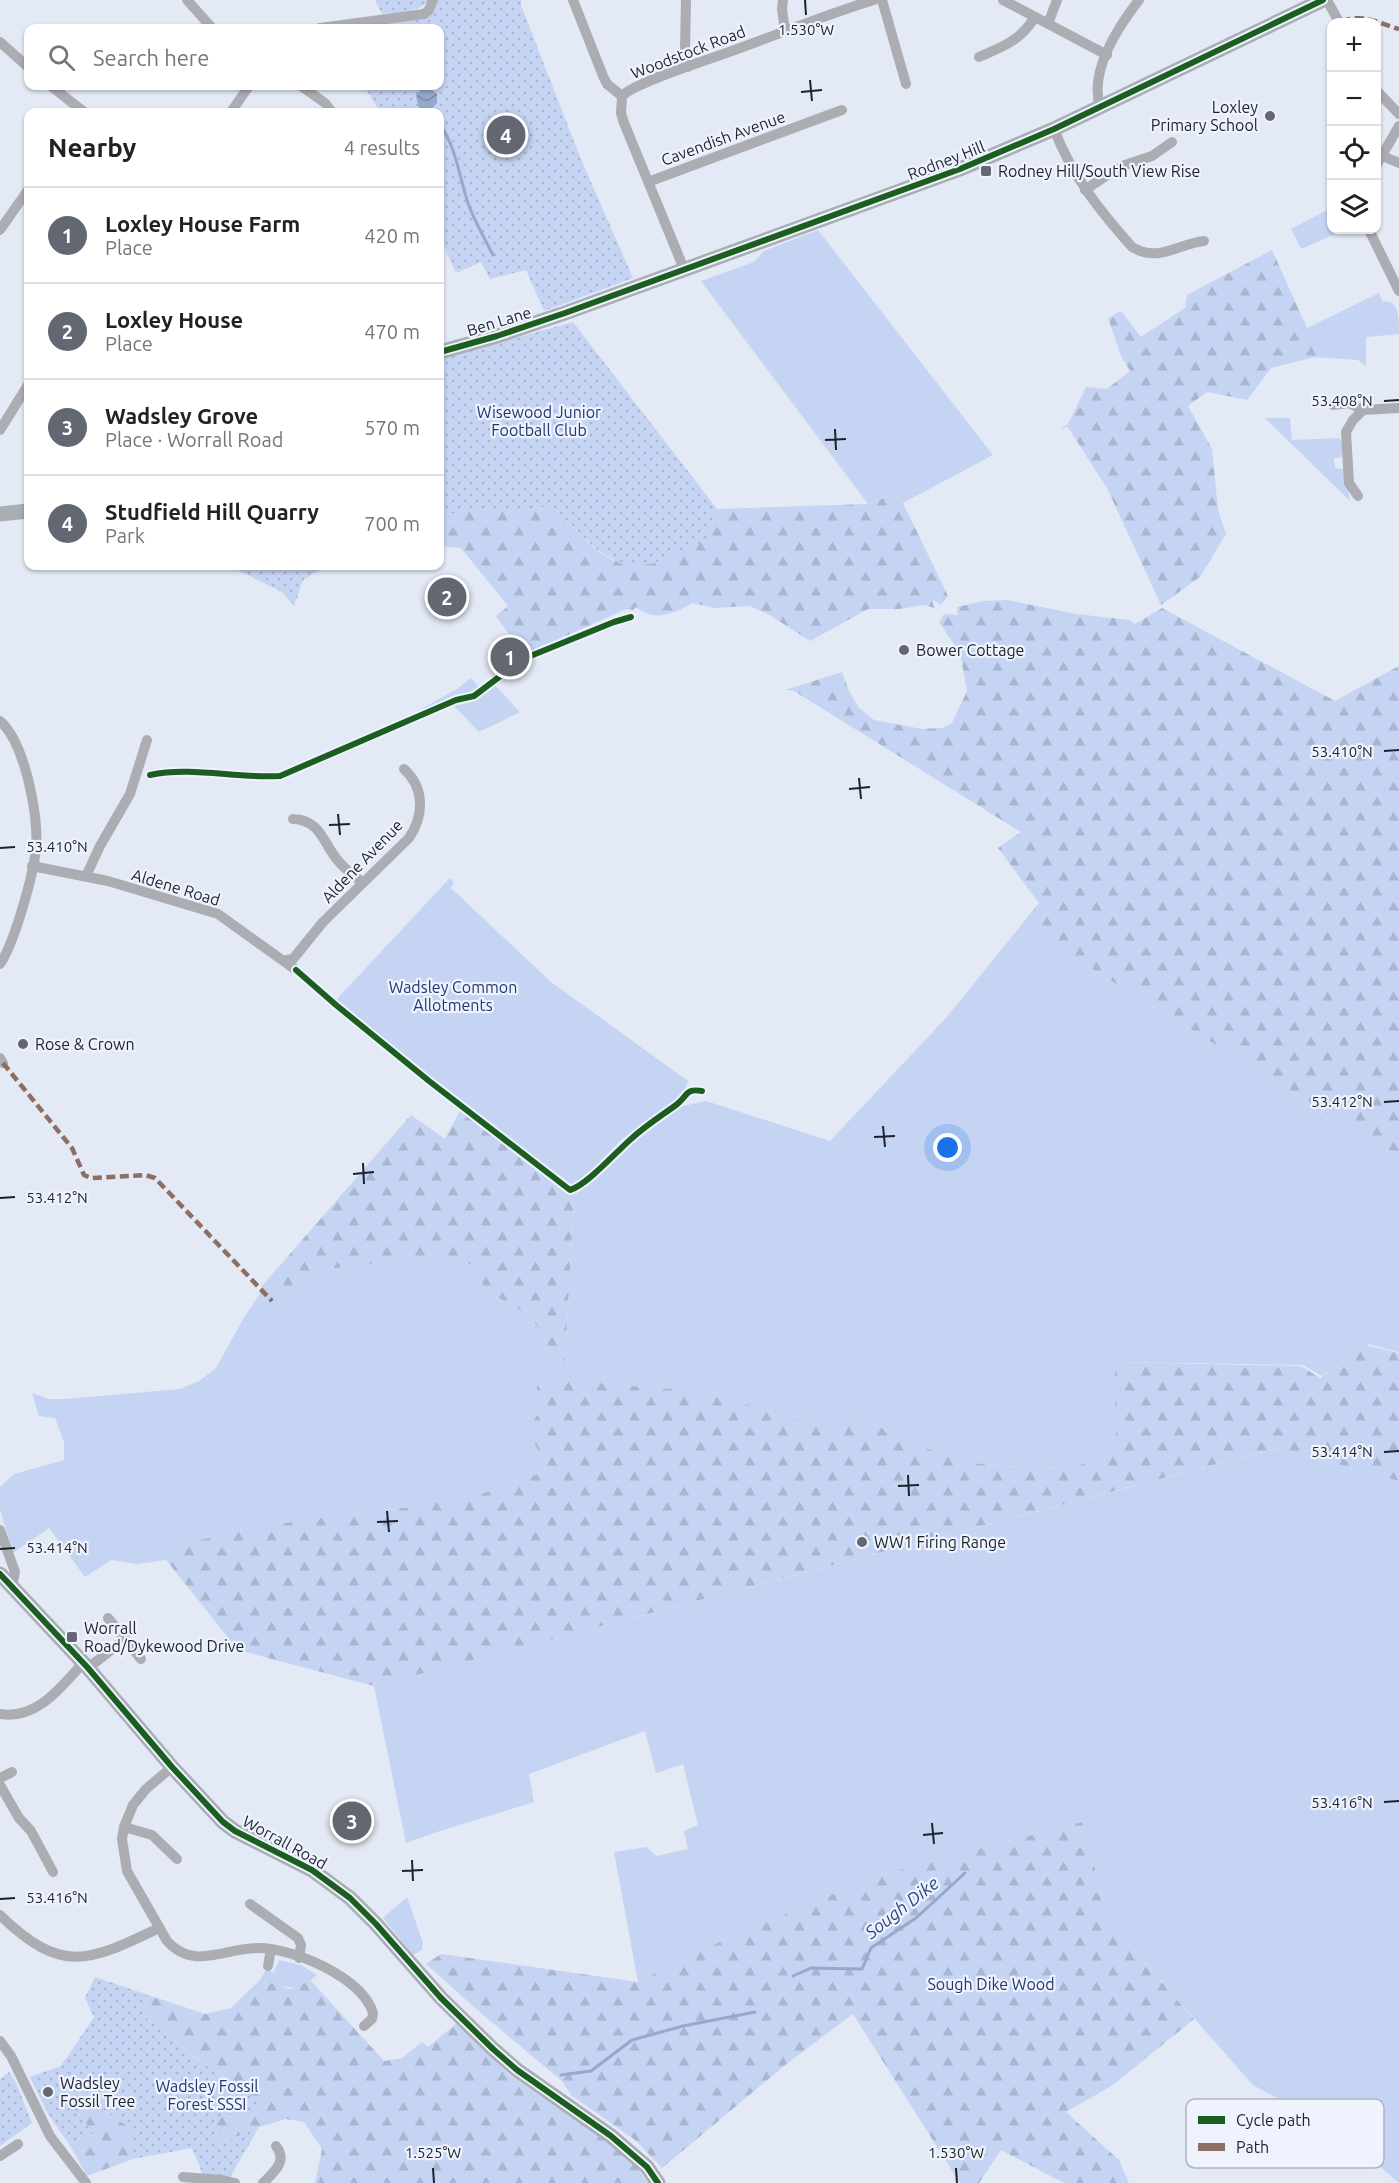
<!DOCTYPE html>
<meta charset="utf-8">
<style>
:root{--surface:#fff;--page:#f2f2f2;--text:#222;--muted:#767676;--line:#e0e0e0;--accent:#626772}
body{margin:0;font-family:Ubuntu,sans-serif;background:var(--page);color:var(--text)}
.controls{position:absolute;right:18px;top:18px;display:grid;overflow:hidden;border-radius:12px;box-shadow:0 2px 4px #0004}
.controls button{width:54px;height:54px;display:grid;place-items:center;padding:0;border:0;border-bottom:2px solid var(--line);background:var(--surface);color:var(--text);font:30px sans-serif}
.you{position:absolute;left:948px;top:1148px;width:21px;height:21px;margin:-15px;border:4px solid #fff;border-radius:50%;background:#1a73e8;box-shadow:0 0 0 9px #1a73e833}
.badge{display:grid;place-items:center;width:39px;height:39px;border-radius:50%;background:var(--accent);color:#fff;font-size:20px;font-weight:700}
.pin{position:absolute;translate:-50% -50%;border:3px solid #fff;box-shadow:0 2px 6px #0006}
.list{margin:0;padding:0;list-style:none}
h2{display:flex;justify-content:space-between;align-items:center;height:78px;margin:0;padding:0 24px;font-size:26px}
h2 small{font-size:20px;font-weight:400;color:var(--muted)}
.list li{display:grid;grid-template-columns:39px 1fr auto;gap:18px;align-items:center;box-sizing:border-box;height:96px;padding:0 24px;border-top:2px solid var(--line)}
.list b{display:block;font-size:22px;white-space:nowrap}
.list p{margin:0;font-size:20px;white-space:nowrap;color:var(--muted)}
.list em{font-size:20px;font-style:normal;color:var(--muted)}
.icon{flex:none;width:33px;height:33px;fill:none;stroke:currentColor;stroke-width:2;stroke-linecap:round;stroke-linejoin:round}
.map{position:relative;flex:none;width:1399px;height:2183px;overflow:hidden}
.search{position:absolute;background:var(--surface);box-shadow:0 2px 4px #0004;left:24px;top:24px;width:420px;height:66px;display:flex;align-items:center;gap:15px;box-sizing:border-box;padding:0 21px;border-radius:12px;color:var(--muted);font-size:22px}
.panel{position:absolute;background:var(--surface);box-shadow:0 2px 4px #0004;left:24px;top:108px;width:420px;height:462px;border-radius:12px}
.map>svg:first-child{display:block}
.green{fill:#c5d4f2}
.forest{fill:url(#forest-firs)}
.park{fill:url(#park-dots)}
.water{fill:url(#water-waves)}
.lines{fill:none;stroke-linecap:round;stroke-linejoin:round}
.stream{stroke:#97a8cd;stroke-width:3}
.street{stroke:#abadb2;stroke-width:10}
.secondary{stroke:#a9adb4;stroke-width:15}
.quiet{stroke:#8d6e63;stroke-width:4.5;stroke-dasharray:9 4.5;stroke-linecap:butt}
.cycleway-casing{stroke:#eef3fe;stroke-width:10}
.cycleway{stroke:#1b5e20;stroke-width:6}
.ticks{fill:none;stroke:#1d212b;stroke-width:2}
.poi-dot{fill:#626772;stroke:#eef3fe;stroke-width:2}
.labels{text-anchor:middle;stroke-width:4.5;stroke-linejoin:round;paint-order:stroke}
.street-label{font-size:16px;fill:#1d212b;stroke:#eef3fe}
.poi-label{font-size:16px;fill:#1d212b;stroke:#eef3fe;text-anchor:start}
.park-label{font-size:16px;fill:#213873;stroke:#eef3fe}
.water-label{font-size:18px;font-style:italic;fill:#2e4784;stroke:#eef3fe}
.key{fill:#eef3fe;stroke:#afb4bf;stroke-width:1.5}
.key-label{font-size:16px;fill:#1d212b}
.ticks-label{font-size:15px;text-anchor:middle;fill:#1d212b;stroke:#eef3fe;stroke-width:4.5;stroke-linejoin:round;paint-order:stroke}
</style>
<div class="map">
<svg width="1399" height="2183" viewBox="0 0 1399 2183">
<defs>
<pattern id="forest-firs" width="22" height="20" patternUnits="userSpaceOnUse" patternTransform="scale(1.5)"><rect width="22" height="20" fill="#c5d4f2"/><path d="M5 1l3.5 6h-7zM16 11l3.5 6h-7z" fill="#a9b6d0"/></pattern>
<pattern id="park-dots" width="8" height="8" patternUnits="userSpaceOnUse" patternTransform="scale(1.5)"><rect width="8" height="8" fill="#c5d4f2"/><path d="M2 2h.1M6 6h.1" fill="none" stroke="#a9b6d0" stroke-width="1.8" stroke-linecap="round"/></pattern>
<pattern id="water-waves" width="16" height="10" patternUnits="userSpaceOnUse" patternTransform="scale(1.5)"><rect width="16" height="10" fill="#97a8cd"/><path d="M0 5q4-4 8 0t8 0" fill="none" stroke="#7b88a7"/></pattern>
</defs>
<rect width="100%" height="100%" fill="#e3e9f5"/>
<!-- green -->
<g class="green">
<path d="M1331,208l1,22h12l-43,19 -10,-20z"/>
<path d="M818,230l175,225 -90,48 -9,-9 -26,10 -167,-223 53,-19 10,-11z"/>
<path d="M1379,293l4,9c16,-4 16,17 16,32l-33,3v29l-8,-6 -43,-3 10,-13 -18,-16z"/>
<path d="M1265,418h25l2,22 47,-2 3,4v15l-8,1 1,10 9,1 6,32z"/>
<path d="M471,678l8,9 11,-7 30,32 -41,20 -25,-26 -32,12 -3,-8 38,-21z"/>
<path d="M450,878l4,4 -3,6 100,94 137,99 -5,14 -62,45 -44,45 -5,2 -20,-12 -217,-174z"/>
<path d="M1022,924l16,12 361,221v195l-31,-8 -46,32 -19,-11 -187,-3v82l-18,17 -34,8 -76,-4 -30,-5 -42,-16 -46,-21 -76,-3 -49,-16 -4,-15 -6,5 -129,-10c-22,-4 -30,-5 -41,-25l9,-160 3,-6 81,-72 21,-14 27,-6 124,40 116,-123z"/>
<path d="M441,1256l31,9 16,29c23,8 49,23 58,47 5,13 7,24 15,35l-10,11 -14,-1 1,28 -8,13 16,45 -23,6 -44,17 -76,13 -61,7 -99,14 -83,22 6,9 -29,4 -26,-4 -26,17 -36,-49 -36,25 -13,-44v-22l14,-13 50,-14v-18l-9,-24 -16,-2 -7,-23 17,6h16l115,-10 19,-8 17,-13 27,-49 16,-24 3,-9 25,5 30,-21z"/>
<path d="M1279,1448l120,33v702l-56,-48 -90,-50 -143,-162 -28,-101 -209,55 -181,77 -54,28 -24,-130 33,-5 9,9 32,-7 -4,-18 14,-6 -15,-61 -27,9 -11,-42 -116,43 5,28 -94,29 -34,12 -32,-157z"/>
<path d="M407,1897l16,46 -1,7 -9,5 -30,-37z"/>
<path d="M279,1960l22,5 16,10c-20,19 -34,12 -57,5l6,-10 8,2z"/>
</g>
<!-- forest -->
<g class="forest">
<path d="M1272,250l35,78 19,16 -11,13 -44,11 -24,32 -40,-8 -19,14 24,43 6,61 8,24 -26,43 -39,28 -54,-117 -40,-62 -6,3 7,-5 18,-37 21,2 23,-18 -9,-15 -13,-38 13,-7 20,26 44,-29 2,-13z"/>
<path d="M894,494l9,9 45,93 -7,9 -8,-5 1,8 -9,-3 -26,4h-31l-58,32 -42,-27 -19,-8 -34,2 -22,-5c-18,10 -39,20 -57,4l-3,3 -7,-1 -102,46 -28,-39 12,-10 -47,-58 -21,-2v-31l44,-6 33,3 24,-5h12l42,42 19,12 91,-20 12,-32 151,-5z"/>
<path d="M1007,600l69,14 54,6 5,4 27,-16 173,93 64,-35v491l-361,-221 -16,-12 17,-21 -41,-55 23,-16 -227,-141 -9,-1 57,-18 7,19 10,17 15,12 48,9 21,-1 9,-5 15,-32 -7,-38 -21,-31 5,-8 14,1 -1,-8 26,-6z"/>
<path d="M460,1111l101,78 9,5 7,-1 -3,6 -9,160c11,20 19,21 41,25l129,10 6,-5 4,15 49,16 76,3 46,21 42,16 30,5 73,4 37,-8 18,-17 -1,-82 186,4 19,12 46,-33 33,8v128l-121,-33 -904,238 -136,-36 -79,-99 84,-22 99,-14 61,-7 76,-13 44,-17 23,-6 -17,-45 9,-13 -1,-28 14,1 10,-11c-8,-11 -10,-22 -15,-35 -9,-24 -35,-39 -58,-47l-16,-29 -31,-9 -123,14 -31,21 -25,-5 149,-171 34,24z"/>
<path d="M1082,1822l28,101 84,96 -81,66 -47,27 53,48 10,23h-65l-63,-33 -22,33h-19l-107,-169 -64,48 -127,106 -27,-28 -64,-45 -9,-14 -87,-73 -49,-44 15,-10 197,28 54,-28 181,-77z"/>
<path d="M260,1980l30,9 21,-8 73,80 18,-3 20,-16 6,5 29,-24 54,53 88,60 35,28 15,19h-334l7,-34 -18,-27 -18,-3 -27,8 -41,18 -3,-28 24,-25 -93,-74 -1,-16 3,-7 57,19 26,-6z"/>
<path d="M71,2089l58,38 4,8v24l-46,17 -18,-32 25,-10 -27,-34 -3,-8z"/>
</g>
<!-- park -->
<g class="park">
<path d="M375,0h54c-10,13 -32,12 -47,14z"/>
<path d="M438,0h83v5l59,152 53,121 -89,33 -18,-41 -36,9 -9,-17 -25,11 -16,-35v-126h-60l-16,-26h76v-58h-82l66,-9 10,-7z"/>
<path d="M573,322l144,187 -12,32 -54,23h-30l-25,-15 -43,-42h-12l-24,5 -33,-3 -44,6v-156z"/>
<path d="M230,566h97l-24,14 -9,26 -12,-14z"/>
<path d="M95,1977l53,18 -3,7 1,16 52,42 63,44 -2,5 -44,9 3,27 41,-18 -29,50 -27,-2 -11,-27 -59,11v-24l-4,-8 -58,-38 -7,3 3,8 27,34 -25,10 -21,-30 -18,-37 31,-11 33,-49 -9,-19z"/>
<path d="M9,2072l7,11 16,40 -32,23v-67z"/>
</g>
<!-- water -->
<path class="water" d="M422,88l9,1 6,5v9l-8,9 -10,-4 -3,-12z"/>
<g class="lines">
<!-- stream -->
<g class="stream">
<path d="M440,125c16,22 19,50 27,75 6,19 17,37 26,55"/>
<path d="M793,1976l18,-8 51,1 9,-21 45,-30 49,-45"/>
<path d="M561,2075l30,-4 41,-31 51,-14 72,-14"/>
</g>
<!-- street -->
<g class="street">
<path d="M187,0l25,28"/>
<path d="M573,0l30,76 4,8 15,12"/>
<path d="M686,0l-1,50 3,17"/>
<path d="M783,0l-1,9 3,22"/>
<path d="M882,0l24,84"/>
<path d="M1003,0l104,55"/>
<path d="M1327,0l12,22"/>
<path d="M1048,24l9,-24"/>
<path d="M320,28l104,-14 5,-4 4,-10"/>
<path d="M0,42l28,25"/>
<path d="M979,57c25,-11 41,-16 56,-40"/>
<path d="M51,86l33,26"/>
<path d="M301,86l24,17 7,9"/>
<path d="M1376,90l23,24"/>
<path d="M1100,107c-11,-36 18,-80 39,-107"/>
<path d="M231,112l18,-26"/>
<path d="M1054,129c18,47 46,82 78,118 27,16 45,-3 72,-6"/>
<path d="M1382,156l17,7"/>
<path d="M1376,166l23,-40"/>
<path d="M648,182l194,-72"/>
<path d="M1085,190l28,-19 12,-6 27,-9 20,-14"/>
<path d="M0,230l28,-40"/>
<path d="M1369,230l30,61"/>
<path d="M684,269l-60,-146 -3,-10 1,-17c14,-14 85,-36 107,-44 48,-17 95,-37 145,-52"/>
<path d="M1333,405l16,-2 14,7"/>
<path d="M0,430l28,-45"/>
<path d="M1358,496l-9,-13 -3,-51 7,-12 10,-10 36,-2"/>
<path d="M0,721c24,20 39,94 36,125 -1,25 -22,98 -36,118"/>
<path d="M293,819c29,1 30,26 47,44 6,7 14,13 22,19"/>
<path d="M32,866l76,15 110,33 78,56"/>
<path d="M86,876l14,-30 30,-52 17,-54"/>
<path d="M286,960l7,-1 30,-37 86,-84c15,-22 16,-50 -5,-69"/>
<path d="M0,1058l3,5"/>
<path d="M0,1530l15,42 -3,15"/>
<path d="M108,1618l33,41"/>
<path d="M88,1668l36,-28"/>
<path d="M0,1714c37,6 61,-27 83,-51"/>
<path d="M172,1767l-26,22 -13,16 -9,22 -2,12 5,32 40,70c27,30 57,7 91,7 35,0 104,29 115,65l-1,6 -8,7"/>
<path d="M0,1778l12,-6"/>
<path d="M0,1785l19,33 12,13 22,41"/>
<path d="M124,1827l28,8 25,24"/>
<path d="M250,1904l48,34 3,7 -2,13"/>
<path d="M0,1915c62,60 88,47 159,13"/>
<path d="M268,1966l3,-17"/>
<path d="M0,2041l11,15 39,80 36,47"/>
<path d="M0,2156l18,-12"/>
<path d="M183,2177l39,3 13,3"/>
<path d="M263,2183c11,-11 25,-22 13,-37"/>
</g>
<!-- secondary -->
<g class="secondary">
<path d="M440,352l57,-16 68,-23 395,-144 94,-40 269,-129"/>
<path d="M0,514l28,-3"/>
<path d="M0,1574l88,94 84,99 51,55 12,9 77,39 38,28 26,26 65,74 52,51 24,21 94,66 36,31 11,16"/>
</g>
<!-- quiet -->
<g class="quiet">
<path d="M1342,22c18,-10 39,2 57,7"/>
<path d="M3,1063l69,85 12,27 7,3 54,-3 10,3 117,123"/>
</g>
<defs>
<g id="cycleway">
<path d="M440,352l57,-16 68,-23 395,-144 94,-40 269,-129"/>
<path d="M150,775c42,-9 87,4 130,1l176,-76 18,-4 49,-37 91,-37 17,-5"/>
<path d="M296,970l40,35 93,76 141,109c17,-5 46,-38 61,-51 14,-13 30,-23 45,-34 12,-9 9,-17 26,-14"/>
<path d="M0,1574l88,94 84,99 51,55 12,9 77,39 38,28 26,26 65,74 52,51 24,21 94,66 36,31 11,16"/>
</g>
</defs>
<!-- cycleway casing -->
<use href="#cycleway" class="cycleway-casing"/>
<!-- cycleway -->
<use href="#cycleway" class="cycleway"/>
</g>
<!-- ticks -->
<path class="ticks" d="M805,0l1,15M810,80l2,21M801,92l21,-2M1384,401l15,-1M835,429l1,21M825,440l21,-1M1384,751l15,-1M859,778l2,21M849,789l21,-2M338,814l2,21M329,825l21,-1M0,848l15,-1M1384,1102l15,-1M883,1126l2,21M874,1137l21,-1M363,1163l1,21M353,1174l21,-2M0,1198l15,-1M1384,1452l15,-1M908,1475l1,21M898,1486l21,-1M387,1511l2,21M377,1522l21,-1M0,1549l15,-1M1384,1802l15,-1M932,1823l2,21M923,1835l20,-2M412,1860l1,21M402,1871l21,-1M0,1899l15,-1M433,2168l1,15M956,2168l1,15"/>
<!-- markers -->
<g class="poi-dot">
<circle cx="1270" cy="116" r="6"/>
<rect x="980" y="165" width="12" height="12" rx="3"/>
<circle cx="904" cy="650" r="6"/>
<circle cx="23" cy="1044" r="6"/>
<circle cx="862" cy="1542" r="6"/>
<rect x="66" y="1631" width="12" height="12" rx="3"/>
<circle cx="48" cy="2092" r="6"/>
</g>
<g class="labels">
<!-- street labels -->
<g class="street-label">
<text transform="translate(688 52) rotate(-21)" y="6">Woodstock Road</text>
<text transform="translate(723 138) rotate(-20)" y="6">Cavendish Avenue</text>
<text transform="translate(946 160) rotate(-21)" y="6">Rodney Hill</text>
<text transform="translate(499 321) rotate(-17)" y="6">Ben Lane</text>
<text transform="translate(362 861) rotate(-46)" y="6">Aldene Avenue</text>
<text transform="translate(176 887) rotate(17)" y="6">Aldene Road</text>
<text transform="translate(285 1842) rotate(29)" y="6">Worrall Road</text>
</g>
<!-- poi labels -->
<g class="poi-label">
<text x="1258" y="113" text-anchor="end">Loxley<tspan x="1258" dy="18">Primary School</tspan></text>
<text x="998" y="177">Rodney Hill/South View Rise</text>
<text x="916" y="656">Bower Cottage</text>
<text x="35" y="1050">Rose &amp; Crown</text>
<text x="874" y="1548">WW1 Firing Range</text>
<text x="84" y="1634">Worrall<tspan x="84" dy="18">Road/Dykewood Drive</tspan></text>
<text x="60" y="2089">Wadsley<tspan x="60" dy="18">Fossil Tree</tspan></text>
</g>
<!-- park labels -->
<g class="park-label">
<text x="539" y="418">Wisewood Junior<tspan x="539" dy="18">Football Club</tspan></text>
<text x="453" y="993">Wadsley Common<tspan x="453" dy="18">Allotments</tspan></text>
<text x="991" y="1990">Sough Dike Wood</text>
<text x="207" y="2092">Wadsley Fossil<tspan x="207" dy="18">Forest SSSI</tspan></text>
</g>
<!-- water labels -->
<g class="water-label">
<text transform="translate(902 1908) rotate(-38)" y="6">Sough Dike</text>
</g>
</g>
<!-- legend -->
<rect x="1186" y="2099" width="198" height="69" rx="9" class="key"/>
<rect x="1198" y="2116" width="27" height="8" fill="#1b5e20"/>
<rect x="1198" y="2143" width="27" height="8" fill="#8d6e63"/>
<g class="key-label">
<text x="1236" y="2126">Cycle path</text>
<text x="1236" y="2153">Path</text>
</g>
<g class="ticks-label">
<text x="806" y="35">1.530°W</text>
<text x="1342" y="406">53.408°N</text>
<text x="1342" y="757">53.410°N</text>
<text x="57" y="852">53.410°N</text>
<text x="1342" y="1107">53.412°N</text>
<text x="57" y="1203">53.412°N</text>
<text x="1342" y="1457">53.414°N</text>
<text x="57" y="1553">53.414°N</text>
<text x="1342" y="1808">53.416°N</text>
<text x="57" y="1903">53.416°N</text>
<text x="433" y="2158">1.525°W</text>
<text x="956" y="2158">1.530°W</text>
</g>
</svg>
<div class="controls">
<button>+</button>
<button>−</button>
<button><svg class="icon" aria-label="locate" viewBox="0 0 24 24"><circle cx="12" cy="12" r="6"/><path d="M12 2v4M12 18v4M2 12h4M18 12h4"/></svg></button>
<button><svg class="icon" aria-label="layers" viewBox="0 0 24 24"><path d="M12 4l9 5-9 5-9-5zM3 14l9 5 9-5"/></svg></button>
</div>
<div class="you"></div>
<div class="pin badge" style="left:510px;top:657px">1</div>
<div class="pin badge" style="left:447px;top:597px">2</div>
<div class="pin badge" style="left:352px;top:1821px">3</div>
<div class="pin badge" style="left:506px;top:135px">4</div>
<div class="search"><svg class="icon" aria-label="search" viewBox="0 0 24 24"><circle cx="10" cy="10" r="6"/><path d="M15 15l6 6"/></svg>Search here</div>
<section class="panel">
<h2>Nearby<small>4 results</small></h2>
<ul class="list">
<li><span class="badge">1</span><div><b>Loxley House Farm</b><p>Place</p></div><em>420 m</em></li>
<li><span class="badge">2</span><div><b>Loxley House</b><p>Place</p></div><em>470 m</em></li>
<li><span class="badge">3</span><div><b>Wadsley Grove</b><p>Place · Worrall Road</p></div><em>570 m</em></li>
<li><span class="badge">4</span><div><b>Studfield Hill Quarry</b><p>Park</p></div><em>700 m</em></li>
</ul>
</section>
</div>
